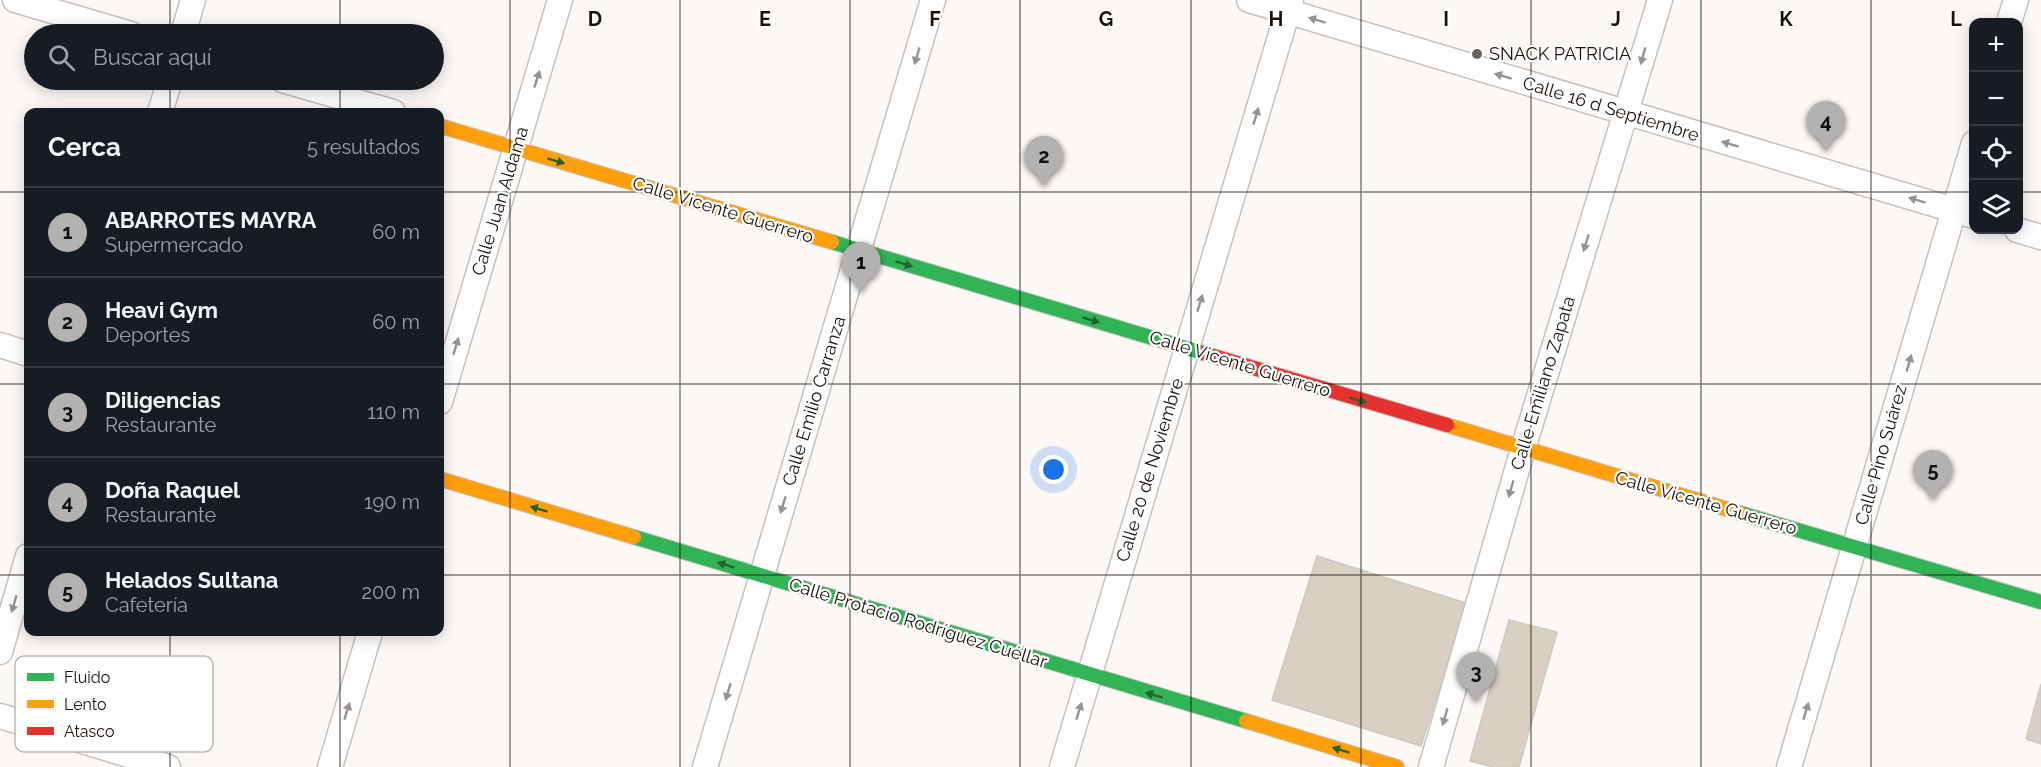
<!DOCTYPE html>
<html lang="es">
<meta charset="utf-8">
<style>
:root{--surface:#171b24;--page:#242831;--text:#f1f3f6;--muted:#9ea1a6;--line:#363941;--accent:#b4b2b1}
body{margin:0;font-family:Raleway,sans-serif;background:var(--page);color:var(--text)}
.controls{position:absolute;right:18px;top:18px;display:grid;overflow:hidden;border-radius:12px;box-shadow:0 3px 15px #0003}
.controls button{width:54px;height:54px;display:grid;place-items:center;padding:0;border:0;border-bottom:2px solid var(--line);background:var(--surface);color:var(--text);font:30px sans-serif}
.you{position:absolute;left:1054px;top:470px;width:21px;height:21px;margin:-15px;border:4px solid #fff;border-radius:50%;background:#1a73e8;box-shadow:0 0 0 9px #1a73e833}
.badge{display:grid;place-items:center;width:39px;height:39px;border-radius:50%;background:var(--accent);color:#111;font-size:20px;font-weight:700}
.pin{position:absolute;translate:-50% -50px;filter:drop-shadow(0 2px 3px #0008)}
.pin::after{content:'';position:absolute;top:32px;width:21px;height:18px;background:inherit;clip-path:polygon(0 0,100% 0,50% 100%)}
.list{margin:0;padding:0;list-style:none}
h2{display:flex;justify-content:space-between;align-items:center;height:78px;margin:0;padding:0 24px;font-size:26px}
h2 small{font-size:20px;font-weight:400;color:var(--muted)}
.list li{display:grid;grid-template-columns:39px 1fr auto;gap:18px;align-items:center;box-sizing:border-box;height:90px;padding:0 24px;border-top:2px solid var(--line)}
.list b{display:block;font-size:22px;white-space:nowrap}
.list p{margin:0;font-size:20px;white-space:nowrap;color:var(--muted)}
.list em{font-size:20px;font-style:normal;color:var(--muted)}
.icon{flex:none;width:33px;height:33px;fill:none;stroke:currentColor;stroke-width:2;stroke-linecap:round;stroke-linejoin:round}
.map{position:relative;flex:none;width:2041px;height:767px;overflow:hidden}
.search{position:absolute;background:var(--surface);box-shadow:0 3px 15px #0003;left:24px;top:24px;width:420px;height:66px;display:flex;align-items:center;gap:15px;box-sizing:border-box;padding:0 21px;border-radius:33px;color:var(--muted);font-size:22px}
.panel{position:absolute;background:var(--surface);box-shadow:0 3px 15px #0003;left:24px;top:108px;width:420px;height:528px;border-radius:12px}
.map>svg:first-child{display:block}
.building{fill:#d9d0c3;stroke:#cdc8c2;stroke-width:1.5}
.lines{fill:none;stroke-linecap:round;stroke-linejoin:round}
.street-casing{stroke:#c7c0bc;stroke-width:27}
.fast-casing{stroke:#c7c0bc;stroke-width:16}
.slow-casing{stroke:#c7c0bc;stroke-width:16}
.jam-casing{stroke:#c7c0bc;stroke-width:16}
.street{stroke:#fffefe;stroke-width:24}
.fast{stroke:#30b455;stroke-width:14}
.slow{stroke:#ff9f0a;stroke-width:14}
.jam{stroke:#e5322d;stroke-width:14}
.oneway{fill:#989391}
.oneway2{fill:#266230}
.grid{fill:none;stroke:#1b110b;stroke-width:1.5;stroke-opacity:0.55}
.poi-dot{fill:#6a625d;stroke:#fff;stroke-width:2}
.labels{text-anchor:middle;stroke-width:4.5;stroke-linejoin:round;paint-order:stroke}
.poi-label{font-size:18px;fill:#1b110b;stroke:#fff;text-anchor:start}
.street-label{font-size:18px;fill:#1b110b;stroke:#fff}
.key{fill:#fff;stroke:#bbb8b6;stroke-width:1.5}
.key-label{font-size:16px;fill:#1b110b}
.grid-label{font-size:20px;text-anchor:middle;font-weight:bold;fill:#1b110b;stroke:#fff;stroke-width:4.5;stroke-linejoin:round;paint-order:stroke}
</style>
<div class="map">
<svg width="2041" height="767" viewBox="0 0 2041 767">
<rect width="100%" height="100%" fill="#fcf8f6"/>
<!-- building -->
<g class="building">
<path d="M1317,556l149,47 -45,143 -149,-46z"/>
<path d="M1509,620l48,12 -38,135h-25l-24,-6z"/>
<path d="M2041,684v60l-15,-5z"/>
</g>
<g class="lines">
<defs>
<g id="street">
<path d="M15,0l116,34"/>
<path d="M1249,0l725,216"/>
<path d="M2009,22l7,-22"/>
<path d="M183,34l10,-34"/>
<path d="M282,80l111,32"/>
<path d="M160,112l10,-32"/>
<path d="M2017,230l24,7"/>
<path d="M0,345l28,9"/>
<path d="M440,402l120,-402"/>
<path d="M0,652l28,-96"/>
<path d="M0,716l168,51"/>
<path d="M330,767l40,-135"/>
<path d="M705,767l228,-767"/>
<path d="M1062,767l229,-767"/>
<path d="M1431,767l92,-318 137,-449"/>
<path d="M1789,767l185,-624"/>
</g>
<g id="fast">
<path d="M832,242l371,111"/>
<path d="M1740,513l301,89"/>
<path d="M634,537l612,184"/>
</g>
<g id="slow">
<path d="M440,126l392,116"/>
<path d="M1447,425l293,88"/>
<path d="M440,479l194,58"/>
<path d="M1246,721l151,46"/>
</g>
<path id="jam" d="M1203,353l244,72"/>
</defs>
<!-- street casing -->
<use href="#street" class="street-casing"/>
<!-- fast casing -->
<use href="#fast" class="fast-casing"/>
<!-- slow casing -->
<use href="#slow" class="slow-casing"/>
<!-- jam casing -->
<use href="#jam" class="jam-casing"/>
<!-- street -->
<use href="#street" class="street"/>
<!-- fast -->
<use href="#fast" class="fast"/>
<!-- slow -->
<use href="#slow" class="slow"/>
<!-- jam -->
<use href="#jam" class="jam"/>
</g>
<!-- one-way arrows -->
<defs><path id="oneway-solid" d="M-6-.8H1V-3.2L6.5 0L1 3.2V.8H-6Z" transform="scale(1.5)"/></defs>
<g class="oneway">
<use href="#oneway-solid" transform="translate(1317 20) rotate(-163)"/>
<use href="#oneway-solid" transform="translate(917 56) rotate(107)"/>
<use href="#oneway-solid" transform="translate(1643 56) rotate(106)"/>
<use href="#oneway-solid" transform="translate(1503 76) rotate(-163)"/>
<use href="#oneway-solid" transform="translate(537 79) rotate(-73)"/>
<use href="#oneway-solid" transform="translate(1256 116) rotate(-73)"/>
<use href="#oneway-solid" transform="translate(1730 144) rotate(-163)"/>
<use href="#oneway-solid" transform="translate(1917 200) rotate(-163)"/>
<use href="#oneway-solid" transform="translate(1586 243) rotate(107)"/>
<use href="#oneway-solid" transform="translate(1200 303) rotate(-73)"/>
<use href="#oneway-solid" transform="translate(456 346) rotate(-73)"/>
<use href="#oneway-solid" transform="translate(1909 363) rotate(-74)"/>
<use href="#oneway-solid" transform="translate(1511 489) rotate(106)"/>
<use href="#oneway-solid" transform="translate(783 505) rotate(107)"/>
<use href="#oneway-solid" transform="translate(14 604) rotate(106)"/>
<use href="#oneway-solid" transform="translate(728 692) rotate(107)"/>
<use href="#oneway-solid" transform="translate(347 711) rotate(-73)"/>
<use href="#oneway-solid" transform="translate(1079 711) rotate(-73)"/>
<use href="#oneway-solid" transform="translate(1806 711) rotate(-73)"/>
<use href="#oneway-solid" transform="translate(1445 717) rotate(106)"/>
</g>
<g class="oneway2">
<use href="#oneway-solid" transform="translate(556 161) rotate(17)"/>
<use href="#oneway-solid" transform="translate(904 264) rotate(17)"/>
<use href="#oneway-solid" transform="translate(1091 320) rotate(17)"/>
<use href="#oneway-solid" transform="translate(1358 400) rotate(17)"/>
<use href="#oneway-solid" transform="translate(539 509) rotate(-163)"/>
<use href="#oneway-solid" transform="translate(726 565) rotate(-163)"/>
<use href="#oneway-solid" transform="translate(1154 695) rotate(-163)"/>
<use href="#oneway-solid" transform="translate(1341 750) rotate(-163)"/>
</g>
<!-- grid -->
<path class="grid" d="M170,0v34M340,0v34M510,0v767M680,0v767M850,0v767M1020,0v767M1191,0v767M1361,0v767M1531,0v767M1701,0v767M1871,0v767M170,80v32M340,80v32M0,192h28M440,192h1534M2018,192h23M0,384h28M440,384h1601M0,575h28M440,575h1601M170,632v135M340,632v135"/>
<!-- markers -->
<circle class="poi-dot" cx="1477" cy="54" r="6"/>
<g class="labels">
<!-- poi labels -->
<g class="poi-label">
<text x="1489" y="60">SNACK PATRICIA</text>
</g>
<!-- street labels -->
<g class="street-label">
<text transform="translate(1611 109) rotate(17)" y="6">Calle 16 d Septiembre</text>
<text transform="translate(500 201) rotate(-73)" y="6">Calle Juan Aldama</text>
<text transform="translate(723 210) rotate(17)" y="6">Calle Vicente Guerrero</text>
<text transform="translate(1240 364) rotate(17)" y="6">Calle Vicente Guerrero</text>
<text transform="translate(1543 383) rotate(-73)" y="6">Calle Emiliano Zapata</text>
<text transform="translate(814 401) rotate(-73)" y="6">Calle Emilio Carranza</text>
<text transform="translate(1881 455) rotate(-74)" y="6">Calle Pino Suárez</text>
<text transform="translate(1150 470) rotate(-73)" y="6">Calle 20 de Noviembre</text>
<text transform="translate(1706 503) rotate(16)" y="6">Calle Vicente Guerrero</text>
<text transform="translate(918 623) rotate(17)" y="6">Calle Protacio Rodríguez Cuéllar</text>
</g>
</g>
<!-- legend -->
<rect x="15" y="656" width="198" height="96" rx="9" class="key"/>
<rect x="27" y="673" width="27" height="8" fill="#30b455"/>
<rect x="27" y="700" width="27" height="8" fill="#ff9f0a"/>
<rect x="27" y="727" width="27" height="8" fill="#e5322d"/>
<g class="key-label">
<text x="64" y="683">Fluido</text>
<text x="64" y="710">Lento</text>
<text x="64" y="737">Atasco</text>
</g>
<g class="grid-label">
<text x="595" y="26">D</text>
<text x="765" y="26">E</text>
<text x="935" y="26">F</text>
<text x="1106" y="26">G</text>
<text x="1276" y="26">H</text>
<text x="1446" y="26">I</text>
<text x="1616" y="26">J</text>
<text x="1786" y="26">K</text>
<text x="1956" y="26">L</text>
</g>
</svg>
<div class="controls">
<button>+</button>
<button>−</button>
<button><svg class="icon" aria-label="locate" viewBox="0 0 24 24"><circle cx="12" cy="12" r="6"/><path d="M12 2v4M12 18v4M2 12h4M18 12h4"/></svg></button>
<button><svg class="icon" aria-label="layers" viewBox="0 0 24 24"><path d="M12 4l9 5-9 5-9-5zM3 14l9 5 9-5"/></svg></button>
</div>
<div class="you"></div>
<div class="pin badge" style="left:861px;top:292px">1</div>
<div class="pin badge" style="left:1044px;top:186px">2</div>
<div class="pin badge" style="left:1476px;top:702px">3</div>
<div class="pin badge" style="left:1826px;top:151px">4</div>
<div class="pin badge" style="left:1933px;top:500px">5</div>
<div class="search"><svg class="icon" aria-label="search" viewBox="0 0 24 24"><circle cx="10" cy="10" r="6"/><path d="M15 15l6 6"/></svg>Buscar aquí</div>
<section class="panel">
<h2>Cerca<small>5 resultados</small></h2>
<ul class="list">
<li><span class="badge">1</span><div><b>ABARROTES MAYRA</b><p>Supermercado</p></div><em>60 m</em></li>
<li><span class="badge">2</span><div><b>Heavi Gym</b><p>Deportes</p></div><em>60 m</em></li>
<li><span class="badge">3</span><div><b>Diligencias</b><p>Restaurante</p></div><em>110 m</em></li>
<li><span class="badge">4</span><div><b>Doña Raquel</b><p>Restaurante</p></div><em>190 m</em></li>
<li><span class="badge">5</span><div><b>Helados Sultana</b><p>Cafetería</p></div><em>200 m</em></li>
</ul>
</section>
</div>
